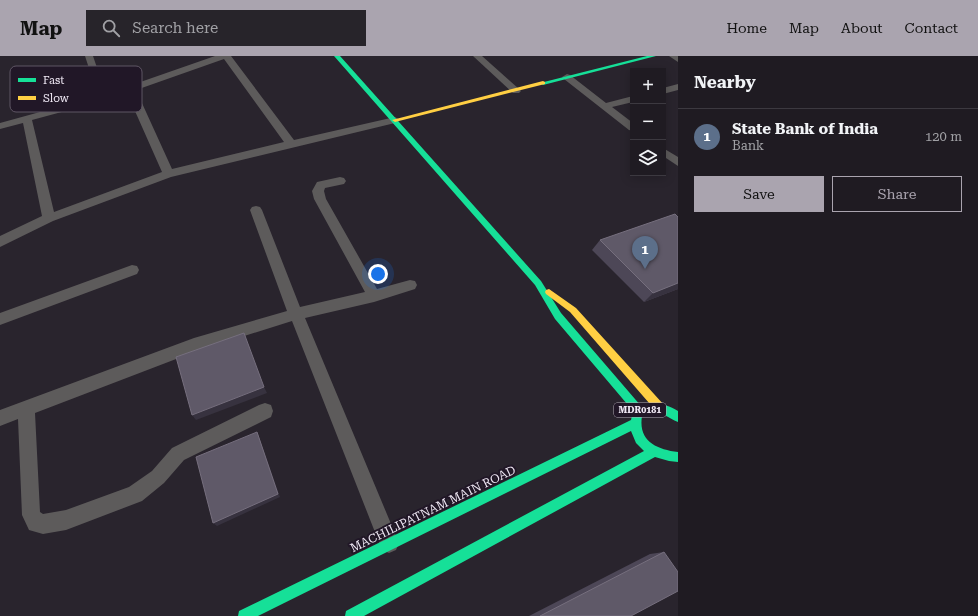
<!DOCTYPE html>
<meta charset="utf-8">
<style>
:root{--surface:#1f1b22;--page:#27242a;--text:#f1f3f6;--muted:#a1a1a5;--line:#3c3940;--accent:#aaa4af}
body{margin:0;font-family:"Roboto Serif",serif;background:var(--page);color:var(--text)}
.controls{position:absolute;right:12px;top:12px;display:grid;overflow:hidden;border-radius:0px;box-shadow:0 2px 10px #0003}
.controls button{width:36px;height:36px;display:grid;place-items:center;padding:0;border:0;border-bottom:1px solid var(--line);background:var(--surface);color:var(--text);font:20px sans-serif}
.you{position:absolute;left:378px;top:218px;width:14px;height:14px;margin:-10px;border:3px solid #fff;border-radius:50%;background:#1a73e8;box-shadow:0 0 0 6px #1a73e833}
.badge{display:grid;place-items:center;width:26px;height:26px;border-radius:50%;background:var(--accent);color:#fff;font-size:13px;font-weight:700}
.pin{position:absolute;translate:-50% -33px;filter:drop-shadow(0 1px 2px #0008)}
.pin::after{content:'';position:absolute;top:21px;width:14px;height:12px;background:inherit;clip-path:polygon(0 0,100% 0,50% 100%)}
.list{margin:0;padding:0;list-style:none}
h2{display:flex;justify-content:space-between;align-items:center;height:52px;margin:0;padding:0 16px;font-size:17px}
h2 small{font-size:13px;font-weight:400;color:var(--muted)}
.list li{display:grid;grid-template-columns:26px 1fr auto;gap:12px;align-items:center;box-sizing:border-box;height:56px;padding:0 16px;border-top:1px solid var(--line)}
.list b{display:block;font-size:15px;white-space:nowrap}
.list p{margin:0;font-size:13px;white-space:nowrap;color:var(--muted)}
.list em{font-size:13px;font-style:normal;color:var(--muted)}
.actions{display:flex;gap:8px;padding:12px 16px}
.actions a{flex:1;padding:9px 0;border:1px solid var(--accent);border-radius:0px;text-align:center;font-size:14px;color:var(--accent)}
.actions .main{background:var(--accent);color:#111}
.icon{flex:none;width:22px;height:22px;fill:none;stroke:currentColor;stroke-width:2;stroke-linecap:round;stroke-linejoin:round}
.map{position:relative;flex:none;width:678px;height:560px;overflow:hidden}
header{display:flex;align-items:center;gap:24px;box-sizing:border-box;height:56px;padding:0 20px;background:var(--accent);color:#111}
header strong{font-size:19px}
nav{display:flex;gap:22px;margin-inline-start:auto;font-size:14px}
.search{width:280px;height:36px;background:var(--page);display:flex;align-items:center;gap:10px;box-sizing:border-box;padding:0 14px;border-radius:0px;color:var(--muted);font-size:15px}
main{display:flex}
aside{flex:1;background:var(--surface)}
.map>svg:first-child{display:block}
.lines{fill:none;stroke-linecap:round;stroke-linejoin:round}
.street{fill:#5d5b5b;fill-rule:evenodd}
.fast{fill:#16e098;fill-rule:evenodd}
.slow{fill:#ffcf43;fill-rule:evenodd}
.wall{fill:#4d4757}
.shaded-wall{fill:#37323f}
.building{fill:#5f5968;stroke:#766f7e}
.labels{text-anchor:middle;stroke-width:4;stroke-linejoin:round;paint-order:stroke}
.shield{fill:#211727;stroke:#b2aab7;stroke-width:1}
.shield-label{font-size:9px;font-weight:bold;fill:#f0e9f5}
.near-street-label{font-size:12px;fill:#f0e9f5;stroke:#211727}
.key{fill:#211727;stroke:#5f5665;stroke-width:1}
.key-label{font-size:11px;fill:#f0e9f5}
</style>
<header>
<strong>Map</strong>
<div class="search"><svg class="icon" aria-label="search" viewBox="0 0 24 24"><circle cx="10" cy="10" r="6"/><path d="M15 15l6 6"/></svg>Search here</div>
<nav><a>Home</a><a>Map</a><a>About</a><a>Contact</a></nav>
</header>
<main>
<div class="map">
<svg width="678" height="560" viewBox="0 0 678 560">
<rect width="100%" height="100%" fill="#29242d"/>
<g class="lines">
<!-- street -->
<g class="street">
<path d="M85,0h8l13,38 109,-38h16l63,84 101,-23 5,3 -5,3 -224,54 -118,44 -53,26v-11l42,-20 -19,-93 -23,6v-6l98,-27zM224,3l60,83 -112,27 -36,-79zM127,37l35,79 -108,40 -22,-92 74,-20z"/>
<path d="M473,0h9l37,33 2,2 -2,2h-6z"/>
<path d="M669,0h9v6z"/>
<path d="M567,18l3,1 36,28 27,-7v6l-21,5 21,16v8l-4,-1 -65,-51 -2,-2z"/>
<path d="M678,28v6l-15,4v-6z"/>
<path d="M663,92l15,9v9l-15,-10z"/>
<path d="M340,121l4,1 2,3 -2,3 -19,4 -1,3 2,8 51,90 33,-9 5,1 2,4 -2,4 -41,13 -69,16 94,225 -3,7 -7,3 -7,-3 -90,-229 -95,30 -162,62 5,99 3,2 23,-4 63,-23 23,-16 20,-23 87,-43 6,-2 6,2 2,6 -2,6 -87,43 -20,23 -22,18 -76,29 -23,4 -14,-4 -7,-15 -4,-96 -18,7v-16l194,-72 93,-27 -37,-101 2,-3 4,-1 4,1 2,3 38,97 65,-15 -51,-93 -2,-8 5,-9z"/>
<path d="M132,209l5,1 2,4 -2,4 -137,51v-12z"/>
</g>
<!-- fast -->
<g class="fast">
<path d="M334,0h6l201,225 20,32 80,93c13,-5 25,-2 37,5v11c-14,-6 -21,-15 -36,-6 -4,25 14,33 36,36v10l-9,-1 -14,-4 -291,159h-19l1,-5 298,-160 -8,-8 -5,-12 -373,185h-20l1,-5 392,-191 2,-9 -78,-92 -20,-34z"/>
<path d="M647,0h9l-113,29 -3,-2z"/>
</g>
<!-- slow -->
<g class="slow">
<path d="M543,25l2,1v2l-150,38 -3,-2z"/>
<path d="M549,233l27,19 88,97 1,3 -1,3 -4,2 -4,-2 -86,-99 -24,-18 -1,-2 1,-2z"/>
</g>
</g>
<!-- wall -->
<g class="wall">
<path d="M600,184l78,49 -34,13 -52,-52z"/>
<path d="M664,496l-33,64h-102l121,-62z"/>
</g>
<!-- shaded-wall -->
<g class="shaded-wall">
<path d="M678,227v6l-34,13 9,-9z"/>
<path d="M264,331l3,6 -71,27 -4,-5z"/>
<path d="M257,376l2,5 21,60 -63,29 -4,-3z"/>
</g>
<!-- building -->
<g class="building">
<path d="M675,158l3,3v66l-25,10 -53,-53z"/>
<path d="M244,277l20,54 -72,28 -16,-58z"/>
<path d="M257,376l21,62 -65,29 -17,-66z"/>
<path d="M664,496l14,20v19l-47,25h-91z"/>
</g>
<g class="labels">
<!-- shield labels -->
<rect class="shield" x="614" y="347" width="52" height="14" rx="3"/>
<g class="shield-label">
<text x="640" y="357">MDR0181</text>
</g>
<!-- near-street labels -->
<g class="near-street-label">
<text transform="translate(433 453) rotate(-26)" y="4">MACHILIPATNAM MAIN ROAD</text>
</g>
</g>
<!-- legend -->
<rect x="10" y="10" width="132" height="46" rx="6" class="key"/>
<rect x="18" y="22" width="18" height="4" fill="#16e098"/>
<rect x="18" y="40" width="18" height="4" fill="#ffcf43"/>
<g class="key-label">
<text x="43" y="28">Fast</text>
<text x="43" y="46">Slow</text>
</g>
</svg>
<div class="controls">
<button>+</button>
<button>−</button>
<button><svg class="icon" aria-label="layers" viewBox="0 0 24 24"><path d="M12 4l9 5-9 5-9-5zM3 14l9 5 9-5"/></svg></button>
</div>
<div class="you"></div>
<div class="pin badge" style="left:645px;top:213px;background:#5c6f8a">1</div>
</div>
<aside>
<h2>Nearby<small></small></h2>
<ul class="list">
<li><span class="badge" style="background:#5c6f8a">1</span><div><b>State Bank of India</b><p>Bank</p></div><em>120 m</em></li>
</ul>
<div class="actions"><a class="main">Save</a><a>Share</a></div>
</aside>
</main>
